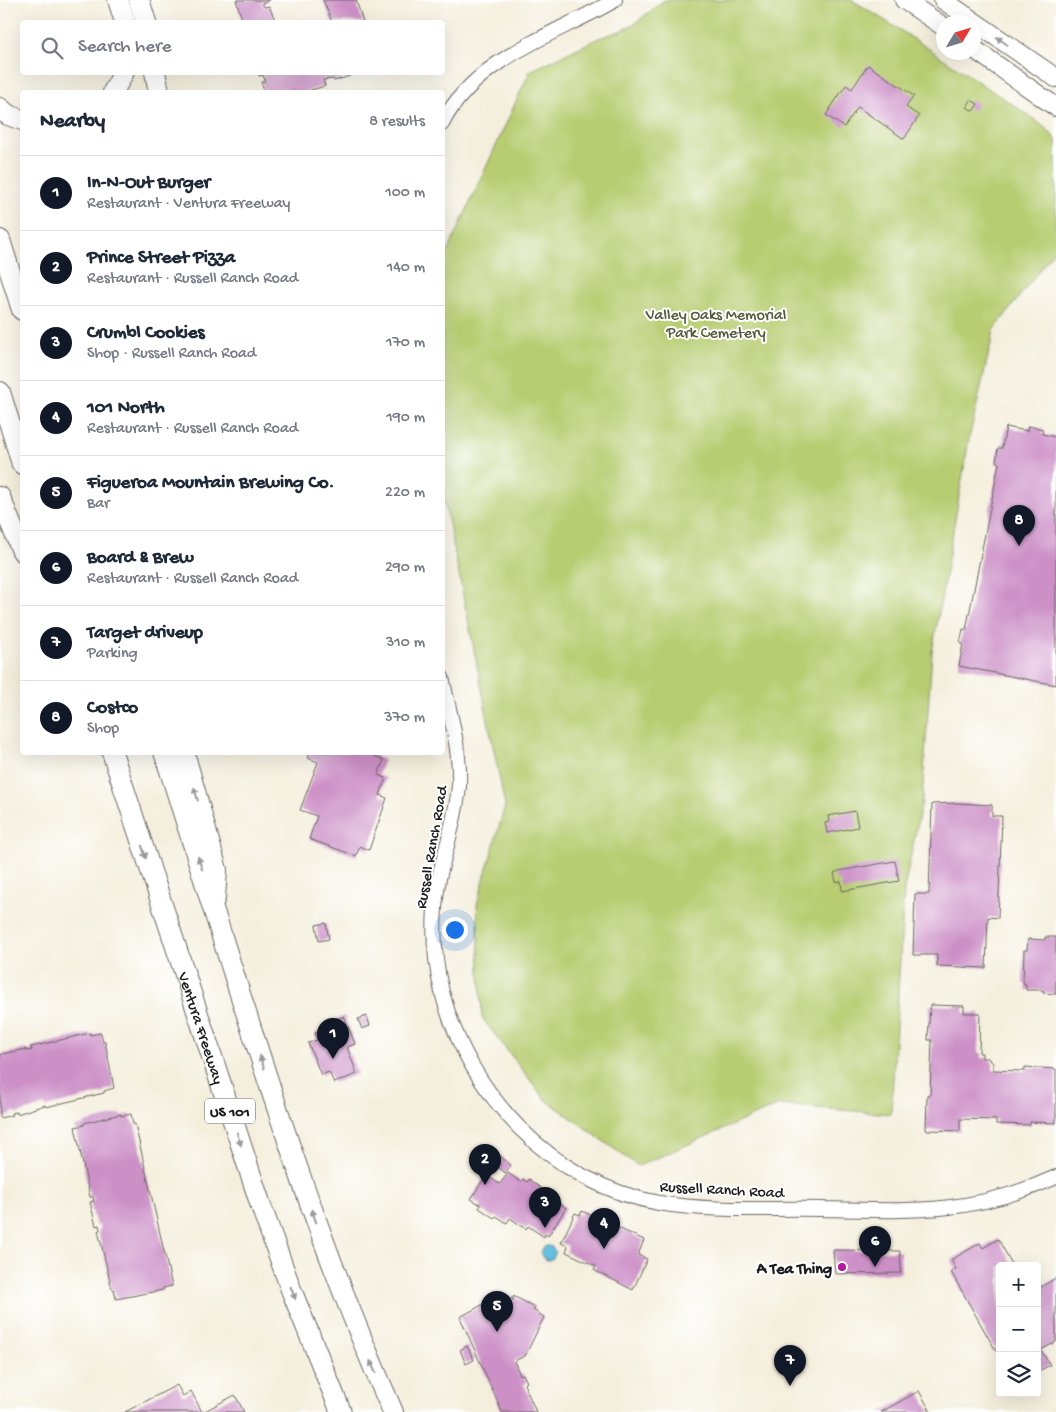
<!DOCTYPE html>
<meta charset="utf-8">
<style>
:root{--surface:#fff;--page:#f2f2f3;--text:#1f2937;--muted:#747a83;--line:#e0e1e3;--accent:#111827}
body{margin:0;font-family:"Gochi Hand",sans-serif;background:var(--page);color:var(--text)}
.controls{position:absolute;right:15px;bottom:15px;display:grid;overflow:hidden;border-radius:5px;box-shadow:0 5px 20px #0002}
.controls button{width:45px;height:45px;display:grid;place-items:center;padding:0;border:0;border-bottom:1px solid var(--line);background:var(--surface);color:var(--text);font:25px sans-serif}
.compass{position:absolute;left:936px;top:15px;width:45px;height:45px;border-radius:50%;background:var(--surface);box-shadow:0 5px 20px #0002;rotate:52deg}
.you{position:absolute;left:454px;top:929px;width:18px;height:18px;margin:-12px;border:4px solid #fff;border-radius:50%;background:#1a73e8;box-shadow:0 0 0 8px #1a73e833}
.badge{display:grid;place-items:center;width:32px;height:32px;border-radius:50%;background:var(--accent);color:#fff;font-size:16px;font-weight:700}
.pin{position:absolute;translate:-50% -41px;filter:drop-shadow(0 1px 2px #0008)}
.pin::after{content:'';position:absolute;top:26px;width:18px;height:15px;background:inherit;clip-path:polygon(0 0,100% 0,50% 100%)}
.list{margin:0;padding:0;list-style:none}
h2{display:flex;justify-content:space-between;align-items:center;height:65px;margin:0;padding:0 20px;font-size:21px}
h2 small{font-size:16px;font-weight:400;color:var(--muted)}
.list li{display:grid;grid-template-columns:32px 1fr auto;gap:15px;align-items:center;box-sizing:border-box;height:75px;padding:0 20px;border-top:1px solid var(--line)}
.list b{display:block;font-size:19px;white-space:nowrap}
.list p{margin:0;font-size:16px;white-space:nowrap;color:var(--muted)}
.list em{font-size:16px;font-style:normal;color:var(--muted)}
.icon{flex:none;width:28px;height:28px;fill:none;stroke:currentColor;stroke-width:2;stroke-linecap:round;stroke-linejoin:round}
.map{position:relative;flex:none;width:1056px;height:1412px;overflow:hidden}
.search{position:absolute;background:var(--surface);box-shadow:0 5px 20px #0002;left:20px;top:20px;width:425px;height:55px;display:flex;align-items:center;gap:12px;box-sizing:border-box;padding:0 18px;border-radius:5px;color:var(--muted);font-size:19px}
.panel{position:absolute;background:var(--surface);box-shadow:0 5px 20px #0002;left:20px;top:90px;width:425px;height:665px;border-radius:5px}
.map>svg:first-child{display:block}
.green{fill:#b8cd72;stroke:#6a7447}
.water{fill:#63bee1;stroke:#406d7e}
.building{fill:#cc90c7}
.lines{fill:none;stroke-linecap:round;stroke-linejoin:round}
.minor-casing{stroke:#686660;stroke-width:16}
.major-casing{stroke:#686660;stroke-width:20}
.highway-casing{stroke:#686660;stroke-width:22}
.minor{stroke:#fff;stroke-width:14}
.major{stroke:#fff;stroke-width:18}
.highway{stroke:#fff;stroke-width:20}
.oneway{fill:#999}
.poi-dot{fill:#b5179e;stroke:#fff;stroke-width:2}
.labels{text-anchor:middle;stroke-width:4;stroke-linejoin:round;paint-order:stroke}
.shield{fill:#fff;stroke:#606060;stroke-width:1}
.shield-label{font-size:15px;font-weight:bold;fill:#1c1c1c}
.park-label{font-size:16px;fill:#535a3a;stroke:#fff}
.street-label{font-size:16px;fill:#1c1c1c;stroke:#fff}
.poi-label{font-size:16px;font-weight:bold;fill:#1c1c1c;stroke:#fff;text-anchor:end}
</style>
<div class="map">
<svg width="1056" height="1412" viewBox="0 0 1056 1412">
<rect width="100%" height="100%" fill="#fff"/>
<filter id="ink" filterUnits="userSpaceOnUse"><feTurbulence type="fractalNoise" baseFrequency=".02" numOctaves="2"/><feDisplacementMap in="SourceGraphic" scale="10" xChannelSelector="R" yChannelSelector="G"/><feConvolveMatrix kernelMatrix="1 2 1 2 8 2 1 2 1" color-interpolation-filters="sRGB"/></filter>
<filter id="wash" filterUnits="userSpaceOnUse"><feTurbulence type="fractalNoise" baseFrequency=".0096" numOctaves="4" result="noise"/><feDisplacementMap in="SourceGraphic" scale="20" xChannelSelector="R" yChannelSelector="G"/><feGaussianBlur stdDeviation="1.12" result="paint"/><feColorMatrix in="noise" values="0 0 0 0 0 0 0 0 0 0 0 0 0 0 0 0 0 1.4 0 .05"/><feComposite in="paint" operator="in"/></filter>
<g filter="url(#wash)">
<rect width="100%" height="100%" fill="#f4efdd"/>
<!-- green -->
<path class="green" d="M664,0h188c48,29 94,60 140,91 21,15 47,28 64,48v109l-62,82 -25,109 -37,213 -10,149 -18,88 -13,225 -112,-9 -141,61 -93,-67 -63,-81 -5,-114 28,-98 -62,-312 -1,-230 88,-193 69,-33 24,-8 14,-8z"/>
<!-- water -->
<circle class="water" cx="548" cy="1253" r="7"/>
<g id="blocks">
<!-- building -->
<g class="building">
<path d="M236,0h34l-8,3 2,4 5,-1 7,16h-33z"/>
<path d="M323,0h33l7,22h-31z"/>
<path d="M868,65l46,31 -8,11 13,9 -15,23 -46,-32 -14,20 -18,-12 20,-30 6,4z"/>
<path d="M258,72h92v4l-16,5 -1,-2 -10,1 2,6 -21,6h-39l-4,-10 4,-1 -2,-6 -4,1z"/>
<path d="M971,100l7,4 -5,7 -6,-4z"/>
<path d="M1028,426l15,3 -1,5 14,3v248l-97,-19 4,-22h-3l3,-15 3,1 33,-167 -3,-1 2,-14h4l4,-21 21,4z"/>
<path d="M310,752h66l-1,4 9,4 -6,15 8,3 -6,17 7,3 -18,52 -9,-4 -4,10 -47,-17 8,-23 -17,-6 18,-48 -10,-4z"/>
<path d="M958,803l34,2v11h10l-4,102 -10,-1 -2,51 -49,-2v-11h-24l2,-61h14l3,-90z"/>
<path d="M855,811l3,16 -31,6 -2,-10 4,-1 -1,-6z"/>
<path d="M895,861l4,20 -57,10 -1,-10 -5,1 -2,-9 5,-2z"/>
<path d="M326,923l3,16 -10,2 -3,-16z"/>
<path d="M1045,937h11v57l-13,-1v-3h-17v-6h-3l1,-34h3l1,-11 17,1z"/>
<path d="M930,1005l34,1v7h16l-1,40h3v5h6l5,5v7l32,1v-4l31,2v54l-26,-1v3l-34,-1v-4l-36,-1v12l-34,-1 1,-35h3l2,-55h-4z"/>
<path d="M344,1016l11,28 -8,3 10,27 -23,9 -5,-11 -8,3 -13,-32 9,-3 -2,-7 17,-7 -2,-4z"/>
<path d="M367,1016l3,10 -8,3 -4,-10z"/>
<path d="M90,1033v2l11,-2 2,9h2l9,46 -10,3v2l-58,14 -1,-2 -28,9v-2l-6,1 1,2 -12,3v-61l2,-3 24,-5v2l6,-1 -1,-3z"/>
<path d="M121,1114v2l10,-2 2,10h2l37,162 -9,2v2l-47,9 -2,-10h-2l-14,-58 2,-1 -1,-5 -3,1 -6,-24 4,-1 -1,-4h-3l-15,-70 9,-2v-2z"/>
<path d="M493,1150l18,15 -6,8 -18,-16z"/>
<path d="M508,1173l13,9 2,-3 4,3 2,-3 37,29 -18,28 -3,-2 -1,3 -16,-11 -2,3 -16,-11 -3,5 -11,-7 -2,2 -15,-10 2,-3 -10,-6 15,-24 14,9z"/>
<path d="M582,1211l62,29 -6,15 9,4 -14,31 -39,-20 2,-4 -30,-14 2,-6 -7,-3 14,-30 5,2z"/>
<path d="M998,1239l15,27h-13v92l-49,-86 5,-3 -5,-9 29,-17 3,5z"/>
<path d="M833,1250l67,1 1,22 -66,1z"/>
<path d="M1056,1278v64l-15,8 9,15 -13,7v-83z"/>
<path d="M506,1295l7,5v-4l22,11 -2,3 11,7 -19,39 -11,5 6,14 3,-1 4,8 -3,2 12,28h-34l-42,-95 31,-17 1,2z"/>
<path d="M467,1346l7,14 -8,4 -6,-14z"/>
<path d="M177,1385l6,11 8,-5 11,21h-77z"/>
<path d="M919,1391l12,21h-50z"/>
<path d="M235,1395l9,17h-41z"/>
</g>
</g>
</g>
<g filter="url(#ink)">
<use href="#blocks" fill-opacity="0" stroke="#686660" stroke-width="1"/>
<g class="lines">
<defs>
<g id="minor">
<path d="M442,124c33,-66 113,-89 173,-124"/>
<path d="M442,677c7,35 19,73 17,109 -3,32 -13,61 -20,92 -7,37 -6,77 3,114 26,102 110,192 217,211 52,9 108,5 161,6 89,2 153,6 236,-32"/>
</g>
<g id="major">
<path d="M904,0l40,27"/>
<path d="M943,0l113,78"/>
<path d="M974,49l82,58"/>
</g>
<g id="highway">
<path d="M118,0l7,22"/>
<path d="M139,0l7,22"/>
<path d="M155,72l4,20"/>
<path d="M113,92l11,-20"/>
<path d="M0,108l8,7 14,5"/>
<path d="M0,240l22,70"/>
<path d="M0,392l22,72"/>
<path d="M0,497l22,54"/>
<path id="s1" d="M112,752l149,454 31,86 49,120"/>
<path d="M164,752c71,222 134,447 229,660"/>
<path d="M184,752l33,118 -2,28"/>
</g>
</defs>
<!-- minor casing -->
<use href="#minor" class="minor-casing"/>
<!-- major casing -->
<use href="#major" class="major-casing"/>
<!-- highway casing -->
<use href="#highway" class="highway-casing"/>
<!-- minor -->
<use href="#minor" class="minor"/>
<!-- major -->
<use href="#major" class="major"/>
<!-- highway -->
<use href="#highway" class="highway"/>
</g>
<!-- one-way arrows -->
<defs><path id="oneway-solid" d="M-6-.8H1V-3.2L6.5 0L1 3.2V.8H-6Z" transform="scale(1.25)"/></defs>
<g class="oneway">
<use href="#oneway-solid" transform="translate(1002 41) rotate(-145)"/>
<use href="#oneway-solid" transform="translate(196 794) rotate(-106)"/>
<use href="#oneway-solid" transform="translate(144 852) rotate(72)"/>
<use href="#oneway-solid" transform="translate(200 863) rotate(-108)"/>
<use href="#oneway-solid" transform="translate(262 1062) rotate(-107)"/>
<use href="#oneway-solid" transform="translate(239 1139) rotate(72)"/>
<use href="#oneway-solid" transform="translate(314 1216) rotate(-109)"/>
<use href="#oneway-solid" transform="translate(293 1293) rotate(69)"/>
<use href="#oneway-solid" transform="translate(373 1367) rotate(-114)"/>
</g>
</g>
<!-- markers -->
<circle class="poi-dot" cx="842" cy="1267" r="5"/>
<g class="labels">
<!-- shield labels -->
<rect class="shield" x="205" y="1098.5" width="50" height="25" rx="4"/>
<g class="shield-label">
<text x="230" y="1116">US 101</text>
</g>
<!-- park labels -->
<g class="park-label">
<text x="716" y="319">Valley Oaks Memorial<tspan x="716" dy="18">Park Cemetery</tspan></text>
</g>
<!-- street labels -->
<g class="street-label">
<text transform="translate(430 847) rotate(-80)" y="6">Russell Ranch Road</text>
<text dy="6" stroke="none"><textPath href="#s1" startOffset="290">Ventura Freeway</textPath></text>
<text transform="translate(722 1188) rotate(3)" y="6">Russell Ranch Road</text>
</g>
<!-- poi labels -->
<g class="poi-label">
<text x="832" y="1273">A Tea Thing</text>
</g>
</g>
</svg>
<div class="controls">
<button>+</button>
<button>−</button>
<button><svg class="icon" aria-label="layers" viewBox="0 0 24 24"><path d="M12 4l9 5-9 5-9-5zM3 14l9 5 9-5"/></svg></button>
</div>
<svg class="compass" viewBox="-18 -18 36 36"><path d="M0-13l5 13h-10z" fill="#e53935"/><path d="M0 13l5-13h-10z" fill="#747a83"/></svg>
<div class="you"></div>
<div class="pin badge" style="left:333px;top:1059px">1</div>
<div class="pin badge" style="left:485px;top:1185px">2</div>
<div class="pin badge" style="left:545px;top:1228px">3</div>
<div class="pin badge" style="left:604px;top:1249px">4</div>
<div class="pin badge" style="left:497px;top:1332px">5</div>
<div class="pin badge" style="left:875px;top:1267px">6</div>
<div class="pin badge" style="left:790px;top:1386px">7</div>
<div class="pin badge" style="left:1019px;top:546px">8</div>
<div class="search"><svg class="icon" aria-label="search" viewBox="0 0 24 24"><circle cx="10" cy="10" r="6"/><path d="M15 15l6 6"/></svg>Search here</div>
<section class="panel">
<h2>Nearby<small>8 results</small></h2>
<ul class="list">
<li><span class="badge">1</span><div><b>In-N-Out Burger</b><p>Restaurant · Ventura Freeway</p></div><em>100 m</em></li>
<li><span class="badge">2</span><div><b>Prince Street Pizza</b><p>Restaurant · Russell Ranch Road</p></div><em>140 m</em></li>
<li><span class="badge">3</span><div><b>Crumbl Cookies</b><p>Shop · Russell Ranch Road</p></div><em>170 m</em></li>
<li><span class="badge">4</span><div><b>101 North</b><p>Restaurant · Russell Ranch Road</p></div><em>190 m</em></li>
<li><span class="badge">5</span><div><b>Figueroa Mountain Brewing Co.</b><p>Bar</p></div><em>220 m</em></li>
<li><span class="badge">6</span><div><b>Board &amp; Brew</b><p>Restaurant · Russell Ranch Road</p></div><em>290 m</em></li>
<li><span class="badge">7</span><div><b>Target driveup</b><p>Parking</p></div><em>310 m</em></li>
<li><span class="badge">8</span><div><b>Costco</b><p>Shop</p></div><em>370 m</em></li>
</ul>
</section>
</div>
